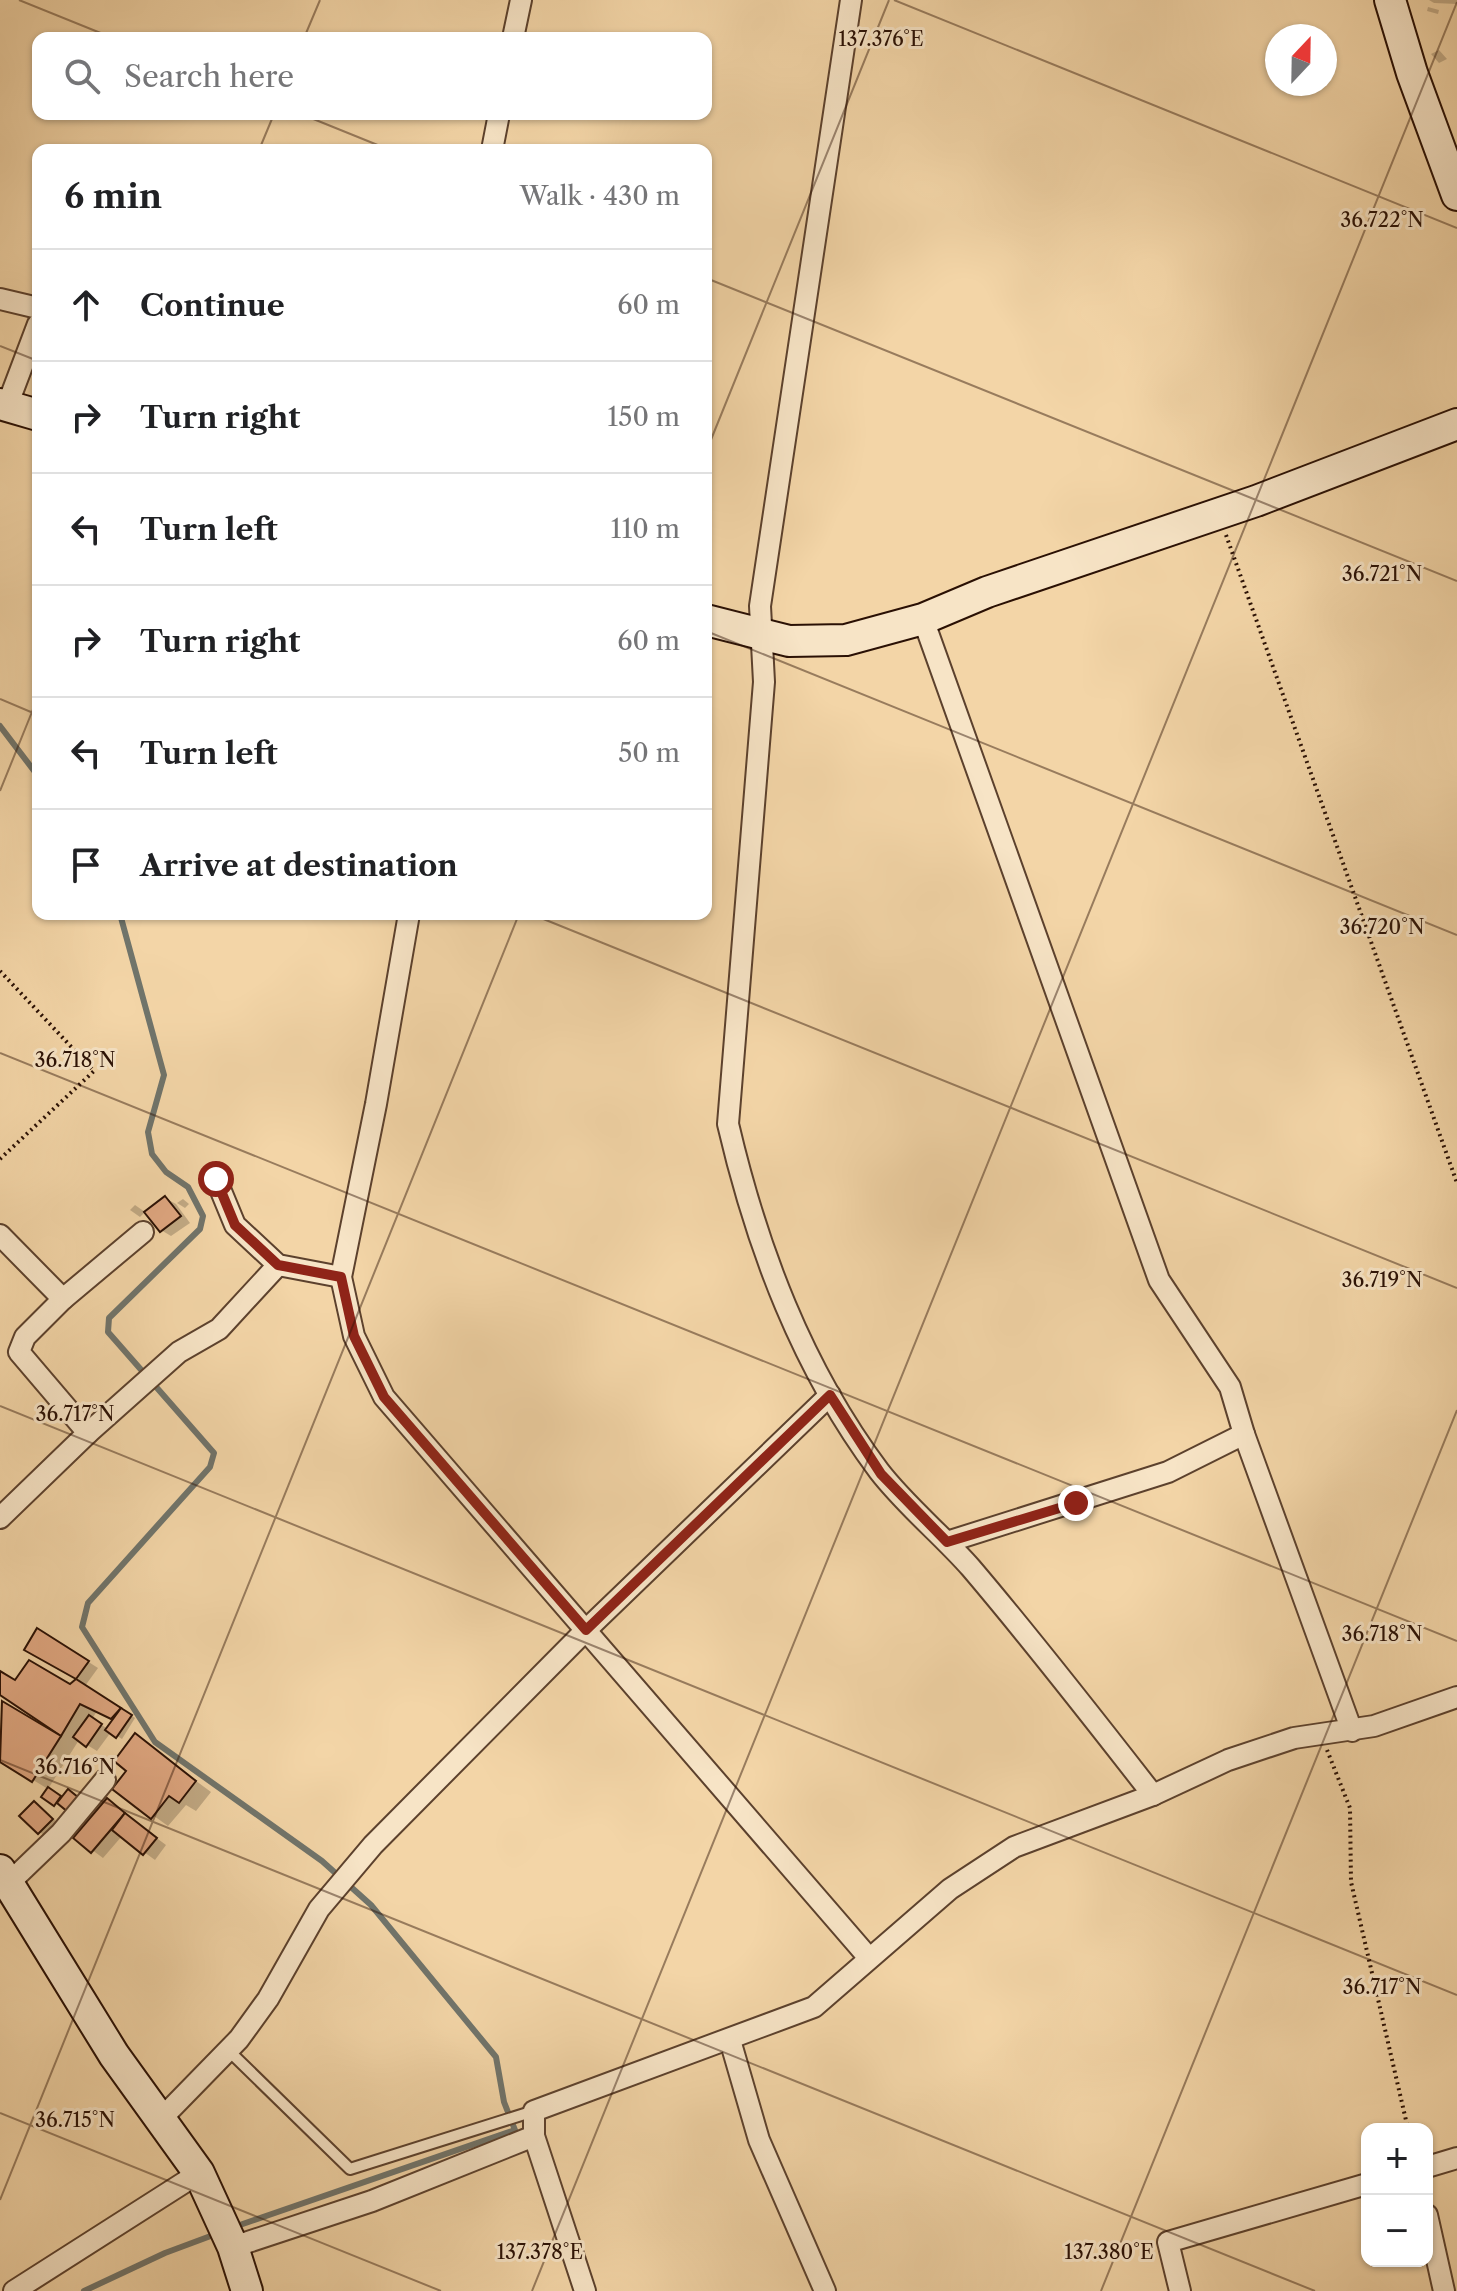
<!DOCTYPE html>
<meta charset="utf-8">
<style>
:root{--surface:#fff;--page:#f2f2f2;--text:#202124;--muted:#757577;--line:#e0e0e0}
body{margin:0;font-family:"Libre Caslon Text",serif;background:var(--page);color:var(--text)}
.controls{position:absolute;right:24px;bottom:24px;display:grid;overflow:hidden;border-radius:16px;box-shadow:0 2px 6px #0004}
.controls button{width:72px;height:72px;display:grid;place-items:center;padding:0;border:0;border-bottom:2px solid var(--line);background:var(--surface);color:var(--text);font:40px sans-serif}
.compass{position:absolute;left:1265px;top:24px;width:72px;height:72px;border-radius:50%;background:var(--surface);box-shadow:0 2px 6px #0004;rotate:22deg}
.stop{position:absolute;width:24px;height:24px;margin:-18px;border:6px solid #8f2418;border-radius:50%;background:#fff}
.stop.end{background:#8f2418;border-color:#fff;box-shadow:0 2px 8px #0008}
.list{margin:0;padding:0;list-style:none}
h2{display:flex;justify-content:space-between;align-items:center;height:104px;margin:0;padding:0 32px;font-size:34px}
h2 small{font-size:26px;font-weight:400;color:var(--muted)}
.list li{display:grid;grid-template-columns:52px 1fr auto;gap:24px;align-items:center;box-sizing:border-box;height:112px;padding:0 32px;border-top:2px solid var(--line)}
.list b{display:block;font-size:30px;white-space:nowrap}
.list em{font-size:26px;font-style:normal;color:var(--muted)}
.icon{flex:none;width:44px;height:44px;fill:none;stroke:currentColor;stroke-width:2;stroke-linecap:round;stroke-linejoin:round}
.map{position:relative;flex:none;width:1457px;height:2291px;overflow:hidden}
.search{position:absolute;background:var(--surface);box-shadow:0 2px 6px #0004;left:32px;top:32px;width:680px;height:88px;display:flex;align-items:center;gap:20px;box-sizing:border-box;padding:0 28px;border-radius:16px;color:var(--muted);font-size:30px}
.panel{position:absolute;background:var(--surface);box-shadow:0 2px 6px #0004;left:32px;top:144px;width:680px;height:776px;border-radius:16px}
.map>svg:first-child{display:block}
.shadow{fill:#0003;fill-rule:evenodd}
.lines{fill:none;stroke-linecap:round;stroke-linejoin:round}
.stream{stroke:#70746b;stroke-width:6}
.building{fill:#e1a882;stroke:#2a1004;stroke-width:2}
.lane-casing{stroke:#5c412d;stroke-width:14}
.street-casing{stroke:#5c412d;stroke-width:24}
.secondary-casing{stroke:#2a1004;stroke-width:34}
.path{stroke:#2a1004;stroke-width:4;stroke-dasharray:2 4;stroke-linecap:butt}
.lane{stroke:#f7e4c6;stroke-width:10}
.street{stroke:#f7e4c6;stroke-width:20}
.secondary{stroke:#f7e4c6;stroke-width:30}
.route{stroke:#8f2418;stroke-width:10}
.ticks{fill:none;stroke:#2a1004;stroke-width:2;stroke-opacity:0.45}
.ticks-label{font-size:20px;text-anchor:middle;fill:#2a1004;stroke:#f7e4c6;stroke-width:6;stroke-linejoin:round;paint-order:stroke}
</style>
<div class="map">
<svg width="1457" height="2291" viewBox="0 0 1457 2291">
<rect width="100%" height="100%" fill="#f3d5a7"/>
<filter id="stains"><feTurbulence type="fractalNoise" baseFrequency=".0025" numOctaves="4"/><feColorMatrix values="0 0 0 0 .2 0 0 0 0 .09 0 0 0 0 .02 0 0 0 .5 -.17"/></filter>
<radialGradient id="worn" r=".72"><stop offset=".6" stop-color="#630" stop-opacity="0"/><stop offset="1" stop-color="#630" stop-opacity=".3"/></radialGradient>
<!-- shadow -->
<g class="shadow">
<path d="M1429,0h28v4l-23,-1z"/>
<path d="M1428,7l11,3 -1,4 -11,-3z"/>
<path d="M1439,50l8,9 -8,4 -8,-9z"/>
<path d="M165,1198l11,6 14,19 -19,13 -10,-6z"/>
<path d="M183,1199l6,5 -4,4 -8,-5z"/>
<path d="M135,1205l10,7 -5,5 -10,-7z"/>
<path d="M48,1636l50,32 -13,18 50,32 -13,21 -11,-7 -14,19 -18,-11 -31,49 14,10 11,14 -29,-17 4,-7 -48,-29 3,-57 41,23 1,-3 -45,-30v-18l16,7 54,4 9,-7 -53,-30zM97,1711l17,9 -6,9 -16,-10z"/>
<path d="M135,1736l76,56 -15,19 -10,-6 -18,21 -53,-38 14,-18z"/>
<path d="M107,1801l59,44 -11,15 -33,-24 -19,22 -27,-20z"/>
<path d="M34,1803l28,23 -12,12 -11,-6z"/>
</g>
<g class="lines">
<!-- stream -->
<g class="stream">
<path d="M0,726l38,50"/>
<path d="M120,914l44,161 -16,57 4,22 14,18 22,15 15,29 -3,13 -91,89 -1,14 106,121 -4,14 -122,136 -6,24 73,115 167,119 49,44 125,152 8,45 11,28 -281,97"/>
<path d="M84,2291l81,-38 51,-19"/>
</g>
</g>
<!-- building -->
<g class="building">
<path d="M165,1196l16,20 -21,16 -16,-20z"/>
<path d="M37,1628l52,33 -13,18 -52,-29z"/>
<path d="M29,1660l41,24 6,-5 45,29 -10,11 -31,-15 -19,32 -61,-41v-24l15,9z"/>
<path d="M2,1701l59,35 -29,46 -32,-20z"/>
<path d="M121,1708l11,7 -16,23 -11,-8z"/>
<path d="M89,1715l13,9 -16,23 -13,-10z"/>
<path d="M135,1733l61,48 -17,22 -10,-7 -18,23 -39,-30 14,-18 -12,-10z"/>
<path d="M48,1787l13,9 -7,10 -13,-9z"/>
<path d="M68,1789l11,9 -11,14 -11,-9z"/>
<path d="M107,1798l18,15 -34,40 -18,-15z"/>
<path d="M34,1801l19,18 -15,15 -19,-18z"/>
<path d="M125,1813l32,25 -14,17 -31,-25z"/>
</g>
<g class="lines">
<defs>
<path id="lane" d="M228,2050l122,119 184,-58"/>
<g id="street">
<path d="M851,0l-91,606 4,76 -36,442c29,124 74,244 151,347 27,35 63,64 92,97 63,74 122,150 182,227"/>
<path d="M513,38l8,-38"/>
<path d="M492,150l7,-36"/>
<path d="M0,299l38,9"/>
<path d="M7,406l31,-82"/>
<path d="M923,619l236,661 71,107 14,47 -76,38 -221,70"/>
<path d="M409,914l-33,190 -35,173 13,59 30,61 485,561"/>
<path d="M216,1179l19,46 43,40 63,12"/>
<path d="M0,1235l63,64 -38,38 -6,15 69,81 -88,85"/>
<path d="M63,1299l80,-67"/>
<path d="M88,1433l91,-81 40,-23 59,-64"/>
<path d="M1244,1434l108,297"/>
<path d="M9,1883l52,-50 44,-53"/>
<path d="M730,2040l29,100 66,151"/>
<path d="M160,2120l79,-81 29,-40 51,-90 54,-64 213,-215 244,-235"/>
<path d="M534,2136l51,155"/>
<path d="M1427,2167l30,-9"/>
<path d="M1427,2215l17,76"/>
<path d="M233,2247l139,-46 162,-65v-25l280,-104 136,-118 64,-42 139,-52 75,-35 66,-22 80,-12 83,-29"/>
<path d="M14,2291l185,-118"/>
<path d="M1180,2291l-12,-49 199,-58"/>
</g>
<g id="secondary">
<path d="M1390,0l22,73 45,122"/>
<path d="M0,404l38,11"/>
<path d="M706,620l83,21 57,-1 77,-21 64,-27 269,-91 201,-77"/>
<path d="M0,1870l114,185 85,118 34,74 14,44"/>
</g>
</defs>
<!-- lane casing -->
<use href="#lane" class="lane-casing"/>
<!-- street casing -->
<use href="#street" class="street-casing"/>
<!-- secondary casing -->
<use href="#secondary" class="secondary-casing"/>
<!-- path -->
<g class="path">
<path d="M1226,535l231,648"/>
<path d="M0,971l94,100 -94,88"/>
<path d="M1327,1750l23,58 1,74 57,247"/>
</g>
<!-- lane -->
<use href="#lane" class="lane"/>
<!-- street -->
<use href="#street" class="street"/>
<!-- secondary -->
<use href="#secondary" class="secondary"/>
</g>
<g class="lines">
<!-- route -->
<path class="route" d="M216,1179l19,46 43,40 63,12 13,59 30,61 202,233 244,-235 51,79 66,68 129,-39"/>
</g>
<!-- ticks -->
<path class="ticks" d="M19,0l94,38M894,0l563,228M304,38l16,-38M301,114l89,36M259,150l15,-36M706,278l751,303M0,346l38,15M706,452l183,-452M706,631l751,304M0,699l38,16M0,791l38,-94M531,914l926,374M0,1053l1457,588M0,1406l1457,589M0,1760l1315,531M0,2113l441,178M0,2200l519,-1286M532,2291l925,-2289M1101,2291l356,-881"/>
<g class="ticks-label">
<text x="881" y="46">137.376°E</text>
<text x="1382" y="227">36.722°N</text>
<text x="1382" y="581">36.721°N</text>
<text x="1382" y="934">36.720°N</text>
<text x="75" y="1067">36.718°N</text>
<text x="1382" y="1287">36.719°N</text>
<text x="75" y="1421">36.717°N</text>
<text x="1382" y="1641">36.718°N</text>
<text x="75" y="1774">36.716°N</text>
<text x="1382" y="1994">36.717°N</text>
<text x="75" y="2127">36.715°N</text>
<text x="540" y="2259">137.378°E</text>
<text x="1109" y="2259">137.380°E</text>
</g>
<rect width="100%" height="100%" filter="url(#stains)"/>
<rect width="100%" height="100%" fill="url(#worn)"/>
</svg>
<div class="controls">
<button>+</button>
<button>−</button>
</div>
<svg class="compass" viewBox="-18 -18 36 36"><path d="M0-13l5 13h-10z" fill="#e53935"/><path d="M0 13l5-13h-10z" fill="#757577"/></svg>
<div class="stop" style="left:216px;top:1179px"></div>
<div class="stop end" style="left:1076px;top:1503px"></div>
<div class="search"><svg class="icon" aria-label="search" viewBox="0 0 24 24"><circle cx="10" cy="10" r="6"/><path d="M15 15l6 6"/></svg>Search here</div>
<section class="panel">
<h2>6 min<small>Walk · 430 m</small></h2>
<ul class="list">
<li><svg class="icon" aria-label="ahead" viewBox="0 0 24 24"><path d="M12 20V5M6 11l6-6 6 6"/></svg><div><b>Continue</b></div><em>60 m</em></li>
<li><svg class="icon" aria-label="right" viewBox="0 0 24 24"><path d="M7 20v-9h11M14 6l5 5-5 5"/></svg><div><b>Turn right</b></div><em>150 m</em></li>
<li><svg class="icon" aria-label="left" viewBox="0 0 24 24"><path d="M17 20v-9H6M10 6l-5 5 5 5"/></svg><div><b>Turn left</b></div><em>110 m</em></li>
<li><svg class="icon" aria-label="right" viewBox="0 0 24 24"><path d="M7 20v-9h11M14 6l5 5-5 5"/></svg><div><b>Turn right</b></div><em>60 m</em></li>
<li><svg class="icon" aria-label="left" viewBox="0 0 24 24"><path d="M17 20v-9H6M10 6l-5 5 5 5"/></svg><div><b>Turn left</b></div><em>50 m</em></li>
<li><svg class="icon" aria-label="arrive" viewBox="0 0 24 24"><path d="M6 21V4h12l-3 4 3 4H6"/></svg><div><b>Arrive at destination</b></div></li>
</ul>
</section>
</div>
